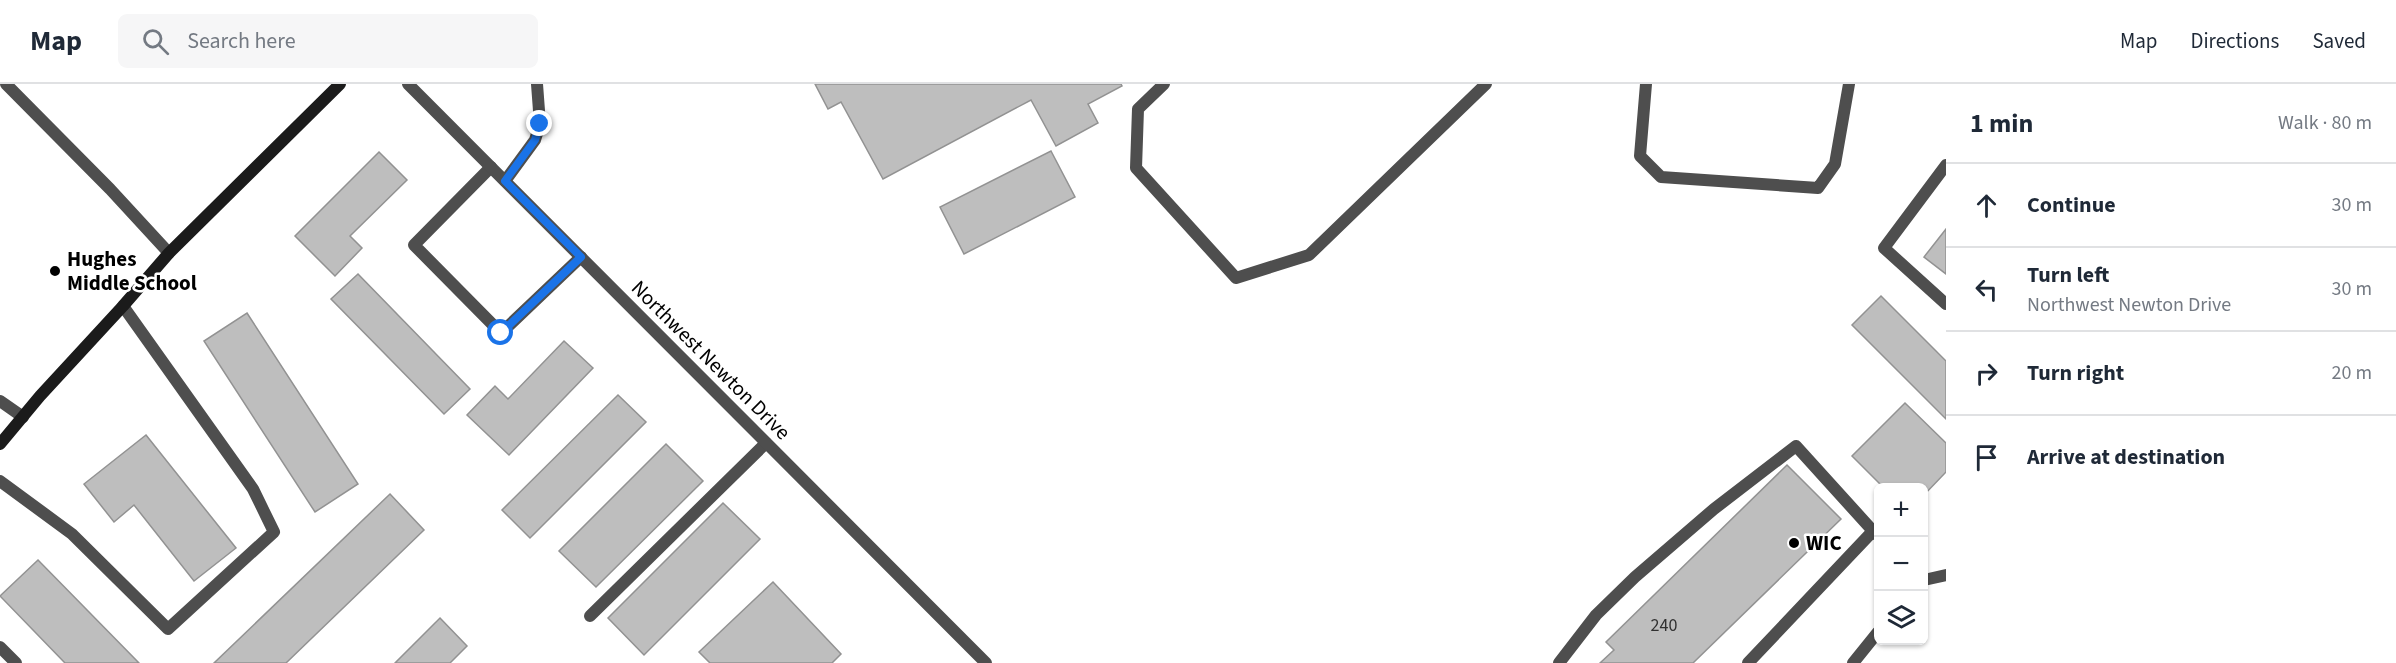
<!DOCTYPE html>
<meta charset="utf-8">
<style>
:root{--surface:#fff;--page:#f6f6f7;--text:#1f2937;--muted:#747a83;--line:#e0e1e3}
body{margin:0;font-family:"Source Sans 3",sans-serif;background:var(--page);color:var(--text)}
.controls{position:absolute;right:18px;bottom:18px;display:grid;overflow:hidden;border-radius:9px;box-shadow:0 2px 4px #0004}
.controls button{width:54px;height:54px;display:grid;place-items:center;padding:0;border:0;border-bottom:2px solid var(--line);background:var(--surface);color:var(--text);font:30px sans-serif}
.stop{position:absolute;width:18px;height:18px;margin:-14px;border:4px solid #1a73e8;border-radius:50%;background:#fff}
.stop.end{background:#1a73e8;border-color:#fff;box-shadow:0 2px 6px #0008}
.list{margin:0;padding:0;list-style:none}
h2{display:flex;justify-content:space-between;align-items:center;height:78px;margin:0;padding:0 24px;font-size:26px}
h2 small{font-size:20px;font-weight:400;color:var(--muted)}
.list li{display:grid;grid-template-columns:39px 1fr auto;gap:18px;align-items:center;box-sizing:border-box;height:84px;padding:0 24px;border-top:2px solid var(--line)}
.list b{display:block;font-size:22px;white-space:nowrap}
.list p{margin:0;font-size:20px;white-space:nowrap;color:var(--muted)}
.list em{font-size:20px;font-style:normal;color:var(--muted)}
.icon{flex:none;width:33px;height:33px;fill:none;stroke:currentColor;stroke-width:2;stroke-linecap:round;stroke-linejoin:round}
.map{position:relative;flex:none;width:1946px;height:579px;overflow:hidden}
header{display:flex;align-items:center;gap:36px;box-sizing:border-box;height:84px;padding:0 30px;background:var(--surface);border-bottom:2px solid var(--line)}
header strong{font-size:28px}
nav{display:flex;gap:33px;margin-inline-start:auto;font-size:21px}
.search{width:420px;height:54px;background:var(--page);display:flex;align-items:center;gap:15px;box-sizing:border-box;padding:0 21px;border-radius:9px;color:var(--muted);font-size:22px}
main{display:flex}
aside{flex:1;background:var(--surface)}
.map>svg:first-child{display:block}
.building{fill:#bebebe;stroke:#929292;stroke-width:1.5}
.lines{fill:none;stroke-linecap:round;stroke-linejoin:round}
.lane{stroke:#4e4e4e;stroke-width:12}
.street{stroke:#4e4e4e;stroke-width:12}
.secondary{stroke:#1b1b1b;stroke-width:12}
.route{stroke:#1a73e8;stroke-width:8}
.poi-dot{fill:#000;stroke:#fff;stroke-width:2}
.labels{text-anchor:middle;stroke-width:5;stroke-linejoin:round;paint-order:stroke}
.number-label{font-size:18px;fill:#303030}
.poi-label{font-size:21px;font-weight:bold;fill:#000;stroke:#fff;text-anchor:start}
.street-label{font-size:21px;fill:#000;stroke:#fff}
</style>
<header>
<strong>Map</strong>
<div class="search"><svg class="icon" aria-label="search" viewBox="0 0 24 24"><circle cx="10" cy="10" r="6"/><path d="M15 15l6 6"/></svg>Search here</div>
<nav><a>Map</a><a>Directions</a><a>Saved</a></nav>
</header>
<main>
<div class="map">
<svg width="1946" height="579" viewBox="0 0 1946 579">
<rect width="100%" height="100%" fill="#fff"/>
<!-- building -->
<g class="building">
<path d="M815,0h306l1,2 -34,18 10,19 -42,23 -25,-46 -148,79 -42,-77 -13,7z"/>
<path d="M1051,67l24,46 -111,57 -24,-47z"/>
<path d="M379,68l28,28 -57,56 12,12 -27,28 -40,-40z"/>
<path d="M1946,145v45l-22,-17z"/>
<path d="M358,190l112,115 -26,25 -113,-115z"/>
<path d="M1881,212l65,65v58l-94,-94z"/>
<path d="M247,229l111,171 -43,28 -111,-171z"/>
<path d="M564,257l29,27 -84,87 -42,-40 28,-29 13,13z"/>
<path d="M618,311l28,27 -116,116 -28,-28z"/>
<path d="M1905,319l41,40v29l-22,23v-7h-40l-32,-32z"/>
<path d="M146,351l90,113 -42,33 -60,-76 -20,17 -30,-38z"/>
<path d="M666,360l37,37 -107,106 -37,-36z"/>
<path d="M1787,381l54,54 -148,144h-93l14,-13 -8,-8z"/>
<path d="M390,410l34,36 -138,133h-72z"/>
<path d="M723,419l37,36 -116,116 -36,-37z"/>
<path d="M38,476l101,103h-74l-65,-67z"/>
<path d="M773,498l68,72 -9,9h-122l-11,-11z"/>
<path d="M440,534l27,28 -17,17h-55z"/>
</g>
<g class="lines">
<!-- lane -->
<g class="lane">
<path d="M6,0l104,105 59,64"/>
<path d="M1164,0l-26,25 -2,59 100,110 73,-23 177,-171"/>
<path d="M1646,0l-6,72 21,21 157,11 17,-24 14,-80"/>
<path d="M1946,81l-62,83 62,56"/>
<path d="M491,83l-77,78 87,88 80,-76"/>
<path d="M505,97l30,-41 5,-16 -3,-40"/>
<path d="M0,317l23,16"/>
<path d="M0,397l72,53 96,95 106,-97 -21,-43 -130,-183"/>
<path d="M1924,496l22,-5"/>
<path d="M590,532l176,-173"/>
<path d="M0,563l16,16"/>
<path d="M1559,579l37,-48 39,-38 79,-68 82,-63 77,85"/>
<path d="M1748,579l125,-132 4,4"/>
<path d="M1853,579l25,-31"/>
</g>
<!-- street -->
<path class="street" d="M408,0l578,579"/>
<!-- secondary -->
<path class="secondary" d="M0,360l40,-48 83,-90 46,-53 171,-169"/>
</g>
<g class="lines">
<!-- route -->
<path class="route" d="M501,249l80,-76 -76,-76 30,-41 5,-16"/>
</g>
<!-- markers -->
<g class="poi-dot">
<circle cx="55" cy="187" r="6"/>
<circle cx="1794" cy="459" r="6"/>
</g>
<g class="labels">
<!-- number labels -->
<g class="number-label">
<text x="1664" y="547">240</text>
</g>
<!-- poi labels -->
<g class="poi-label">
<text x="67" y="182">Hughes<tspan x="67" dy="24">Middle School</tspan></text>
<text x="1806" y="466">WIC</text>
</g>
<!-- street labels -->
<g class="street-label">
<text transform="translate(711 276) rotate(45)" y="7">Northwest Newton Drive</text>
</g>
</g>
</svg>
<div class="controls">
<button>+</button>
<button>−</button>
<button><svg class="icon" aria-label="layers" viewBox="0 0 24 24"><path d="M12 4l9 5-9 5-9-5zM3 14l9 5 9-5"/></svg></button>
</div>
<div class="stop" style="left:501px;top:249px"></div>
<div class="stop end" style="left:540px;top:40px"></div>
</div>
<aside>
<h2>1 min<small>Walk · 80 m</small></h2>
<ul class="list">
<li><svg class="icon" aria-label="ahead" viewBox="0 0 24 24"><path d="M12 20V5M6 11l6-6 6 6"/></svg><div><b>Continue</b></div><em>30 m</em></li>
<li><svg class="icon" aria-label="left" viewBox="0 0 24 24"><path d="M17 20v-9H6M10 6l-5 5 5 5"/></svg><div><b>Turn left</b><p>Northwest Newton Drive</p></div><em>30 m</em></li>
<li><svg class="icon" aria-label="right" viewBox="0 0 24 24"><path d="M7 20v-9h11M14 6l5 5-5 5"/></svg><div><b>Turn right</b></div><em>20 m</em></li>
<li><svg class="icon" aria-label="arrive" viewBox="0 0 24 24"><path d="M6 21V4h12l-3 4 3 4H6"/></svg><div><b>Arrive at destination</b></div></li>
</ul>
</aside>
</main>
